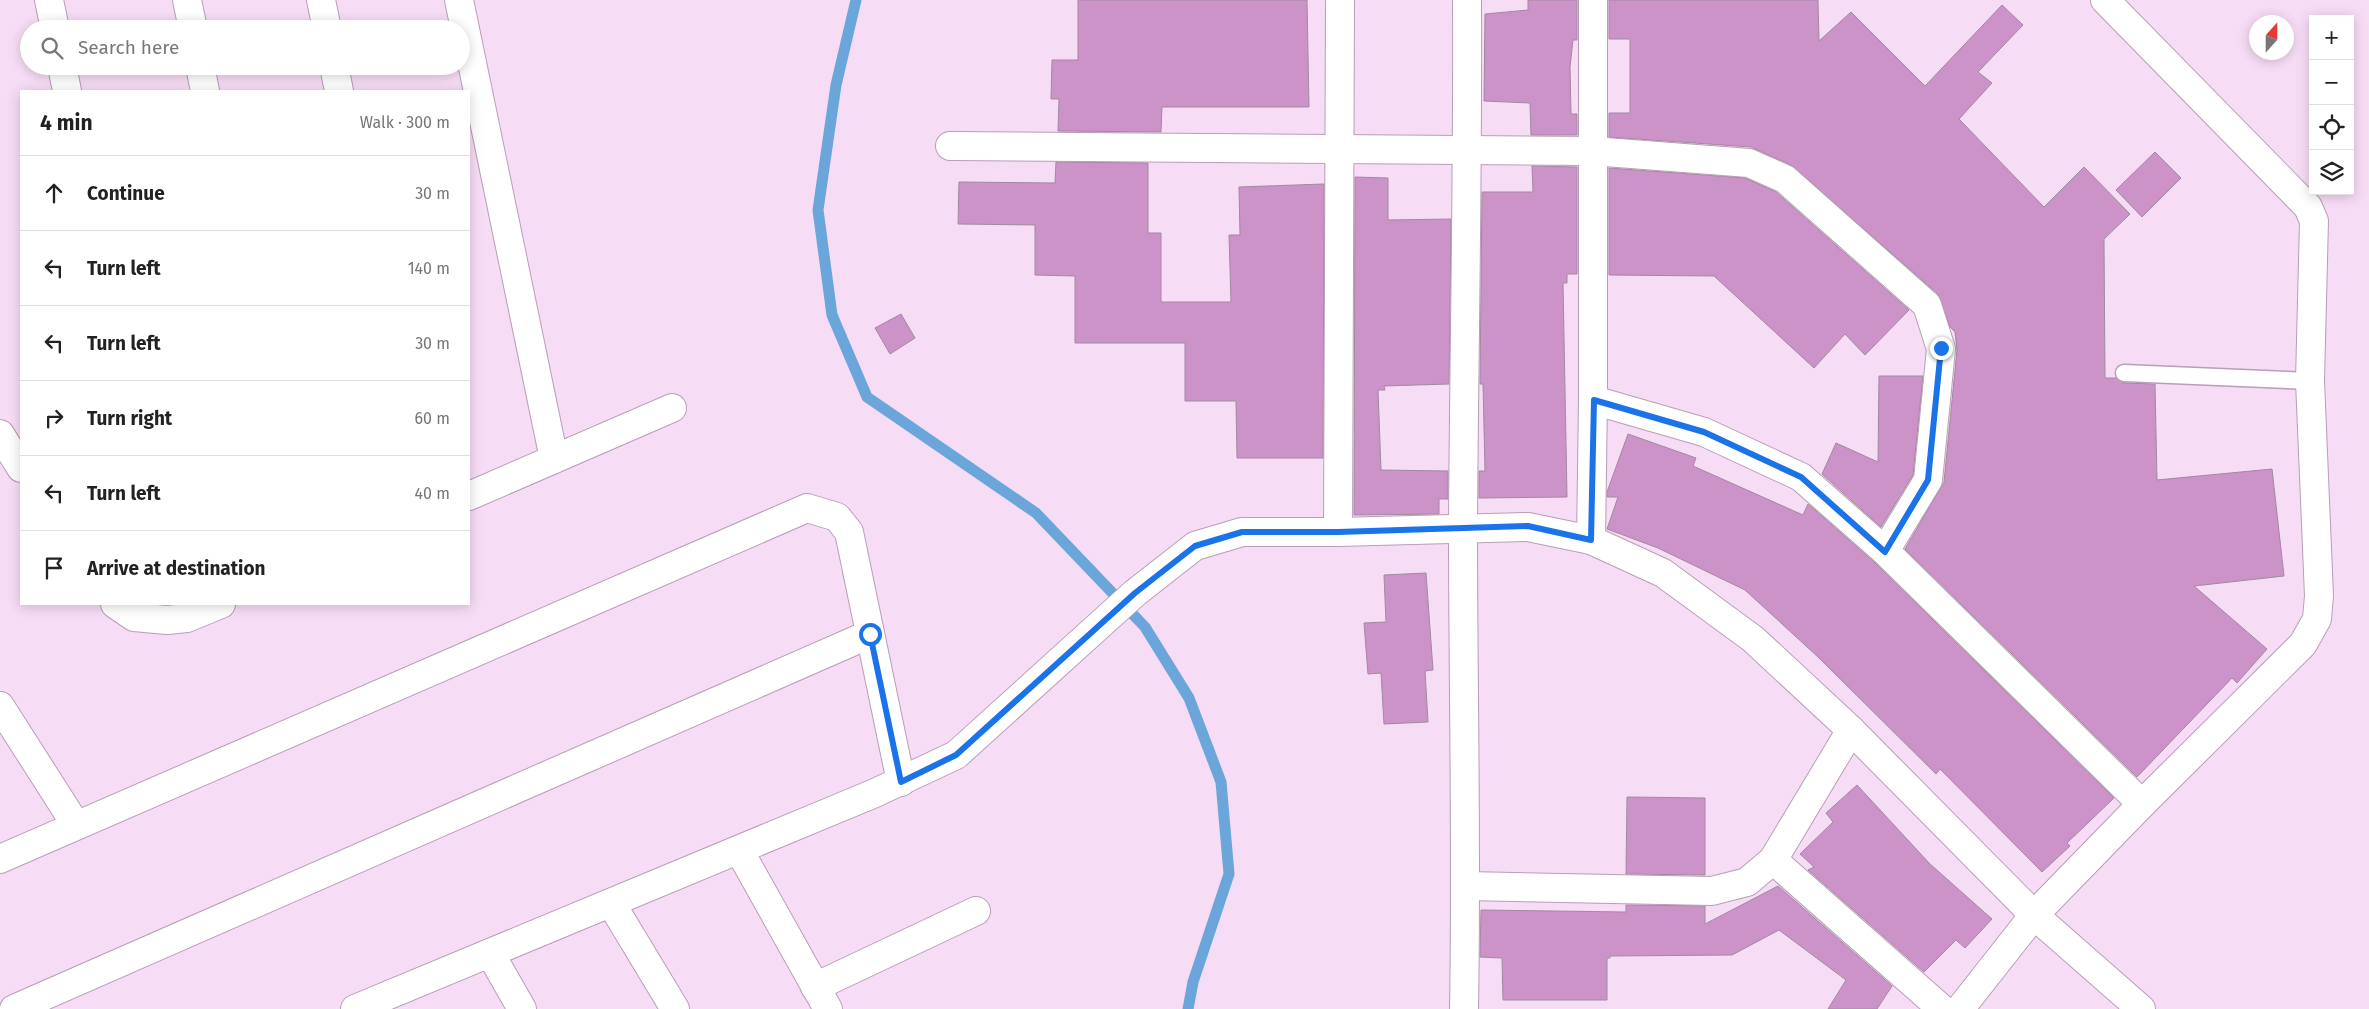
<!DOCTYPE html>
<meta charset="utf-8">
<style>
:root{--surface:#fff;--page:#f2f2f2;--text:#222;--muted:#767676;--line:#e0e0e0}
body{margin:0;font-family:"Fira Sans",sans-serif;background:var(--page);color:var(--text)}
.controls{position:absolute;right:15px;top:15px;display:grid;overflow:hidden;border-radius:0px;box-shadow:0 2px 12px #0003}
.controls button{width:45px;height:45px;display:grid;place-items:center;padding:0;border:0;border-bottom:1px solid var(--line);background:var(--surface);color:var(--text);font:25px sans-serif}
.compass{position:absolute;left:2249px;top:15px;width:45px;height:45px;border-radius:50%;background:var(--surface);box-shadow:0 2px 12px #0003;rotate:21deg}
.stop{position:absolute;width:15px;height:15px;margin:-11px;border:4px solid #1a73e8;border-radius:50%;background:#fff}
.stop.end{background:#1a73e8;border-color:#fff;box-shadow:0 1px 5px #0008}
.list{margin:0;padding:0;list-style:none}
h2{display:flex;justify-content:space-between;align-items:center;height:65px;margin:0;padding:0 20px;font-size:21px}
h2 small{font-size:16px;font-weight:400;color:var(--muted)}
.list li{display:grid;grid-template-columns:32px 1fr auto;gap:15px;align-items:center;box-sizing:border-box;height:75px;padding:0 20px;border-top:1px solid var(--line)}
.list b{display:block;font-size:19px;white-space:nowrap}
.list em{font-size:16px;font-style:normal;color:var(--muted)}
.icon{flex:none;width:28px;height:28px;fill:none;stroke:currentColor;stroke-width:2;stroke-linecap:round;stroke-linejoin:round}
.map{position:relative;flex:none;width:2369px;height:1009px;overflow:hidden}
.search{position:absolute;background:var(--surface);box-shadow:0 2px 12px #0003;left:20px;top:20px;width:450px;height:55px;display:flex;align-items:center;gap:12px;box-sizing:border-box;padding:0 18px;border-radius:28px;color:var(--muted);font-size:19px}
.panel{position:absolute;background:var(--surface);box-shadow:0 2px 12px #0003;left:20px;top:90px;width:450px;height:515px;border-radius:0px}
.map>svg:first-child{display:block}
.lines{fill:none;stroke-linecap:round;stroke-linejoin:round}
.stream{stroke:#6ba6db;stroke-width:11}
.building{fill:#cc93c9;stroke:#a288a0}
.service-casing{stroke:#b89eb6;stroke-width:19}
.minor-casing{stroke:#b89eb6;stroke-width:30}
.service{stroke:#fff;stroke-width:16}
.minor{stroke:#fff;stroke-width:28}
.route{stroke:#1a73e8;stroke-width:6}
</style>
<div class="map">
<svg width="2369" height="1009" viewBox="0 0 2369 1009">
<rect width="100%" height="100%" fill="#f7dcf5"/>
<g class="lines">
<!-- stream -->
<path class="stream" d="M856,0l-20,85 -18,125 14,105 35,82 169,116 109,114 44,71 32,84 8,92 -36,108 -5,27"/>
</g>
<!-- building -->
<g class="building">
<path d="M1078,0h229l2,107h-147l-1,25 -103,-1 1,-32h-8l1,-39h26z"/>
<path d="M1528,0h49v40h-4l-3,27 1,47h6v21h-46l-1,-32 -46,-2 1,-87 43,-4z"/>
<path d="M1609,0h209l1,41 32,-29 74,74 77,-81 21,20 -45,47 14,11 -33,36 85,88 40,-40 46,47 -26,25 1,139h11l8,5 31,1 2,96 115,-11 12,107 -90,10 73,63 -30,34 -5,-5 -95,99 -232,-228 39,-67 13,-132 -2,-18 -5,-5 -12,-33 -147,-129 -40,-18 -142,-10v-24h21v-74h-21z"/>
<path d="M2155,152l26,26 -39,39 -26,-27z"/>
<path d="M1056,162l92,1v70h13v69h70l-2,-67h11l-1,-48 85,-3 -1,274h-86l-1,-57h-51v-58h-110v-67l-40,-1v-50l-77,-1 1,-42 96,1z"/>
<path d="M1532,166l45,1v107h-10v9h-4l4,214 -88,1v-27h6l-2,-87h-3l2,-192h51z"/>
<path d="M1609,168l136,10 31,14 133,118 -44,45 -20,-21 -31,34 -100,-92 -105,-1z"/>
<path d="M1355,177l33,1v42l63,-1 -2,165 -65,2 1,4h-7l3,80 67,1v28h-9v15l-85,1z"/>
<path d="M901,314l14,24 -25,16 -15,-26z"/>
<path d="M1879,376h44l-10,99 -32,52 -59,-53 14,-31 42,19z"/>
<path d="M1628,434l68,24 -3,8 110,49 5,-11 66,58 240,236 -47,45 3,3 -28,26 -102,-103 -4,5 -118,-117 -73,-67 -87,-42 -51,-19 11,-32h-11v-5z"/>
<path d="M1426,573l7,97 -8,1 3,51 -44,2 -3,-51 -13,1 -4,-51 22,-1 -2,-47z"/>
<path d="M1857,785l73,79 62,55 -27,29 -9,-8 -32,32 -116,-102 6,-3 -14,-13 33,-32 -7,-9z"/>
<path d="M1627,797l78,1v77l-79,-1z"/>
<path d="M1778,886l114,100 -15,23h-49l18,-29 -67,-50 -47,25 -122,1v2h-3v42h-104l-1,-42 -22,-1 1,-47 145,2v-7l79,1v18z"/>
</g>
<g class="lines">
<defs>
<path id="service" d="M2124,373l186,8"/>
<g id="minor">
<path d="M49,0l6,29"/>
<path d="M187,0l6,29"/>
<path d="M321,0l6,29"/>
<path d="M459,0l95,459"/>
<path d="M62,66l5,25"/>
<path d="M200,66l5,25"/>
<path d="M334,66l5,25"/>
<path d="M950,146l642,5 157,12 36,16 142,126 14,44 -13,131 -43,71"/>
<path d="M1593,400l111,32 97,45 84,74 257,253"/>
<path d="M0,434l21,34"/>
<path d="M469,496l203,-88"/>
<path d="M1338,532l2,-532"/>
<path d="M1591,540l2,-140v-400"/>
<path d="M115,604l19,13 33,3 20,-2 34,-14"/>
<path d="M0,706l76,119"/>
<path d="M739,850l89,159"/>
<path d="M0,859l807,-351 30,9 12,15 52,250"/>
<path d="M1773,860l169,149"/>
<path d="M1466,886l246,5 35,-9 26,-22 78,-130"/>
<path d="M611,903l64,106"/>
<path d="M490,953l32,56"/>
<path d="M815,987l161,-76"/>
<path d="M14,1009l856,-375"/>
<path d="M355,1009l520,-216 81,-38 179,-162 60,-47 47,-14h96l190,-5 63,13 72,33 90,66 98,91 183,185 107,94"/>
<path d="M1464,1009c3,-161 -1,-321 -1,-482 1,-175 5,-351 4,-527"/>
<path d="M1960,1009l74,-94 108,-111 161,-160 14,-25 2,-23 -9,-215 4,-160 -6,-14 -203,-207"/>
</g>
</defs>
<!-- service casing -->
<use href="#service" class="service-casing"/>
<!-- minor casing -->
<use href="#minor" class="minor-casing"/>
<!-- service -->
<use href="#service" class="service"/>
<!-- minor -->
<use href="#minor" class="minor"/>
</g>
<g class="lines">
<!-- route -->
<path class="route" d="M870,634l31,148 55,-27 179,-162 60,-47 47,-14h96l190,-6 63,14 3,-140 110,32 97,45 84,75 43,-72 13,-132"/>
</g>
</svg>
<div class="controls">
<button>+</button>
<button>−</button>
<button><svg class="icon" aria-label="locate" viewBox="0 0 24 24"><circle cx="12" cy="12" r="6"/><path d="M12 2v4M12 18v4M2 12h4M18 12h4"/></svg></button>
<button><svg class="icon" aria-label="layers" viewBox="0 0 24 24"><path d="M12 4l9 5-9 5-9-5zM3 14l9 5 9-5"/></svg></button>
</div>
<svg class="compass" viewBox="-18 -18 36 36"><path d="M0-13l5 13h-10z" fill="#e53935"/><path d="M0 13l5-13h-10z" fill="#767676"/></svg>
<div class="stop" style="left:870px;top:634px"></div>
<div class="stop end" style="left:1941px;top:348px"></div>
<div class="search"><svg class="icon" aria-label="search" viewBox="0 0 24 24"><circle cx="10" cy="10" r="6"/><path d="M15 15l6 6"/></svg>Search here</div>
<section class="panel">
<h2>4 min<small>Walk · 300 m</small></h2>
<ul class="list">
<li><svg class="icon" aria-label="ahead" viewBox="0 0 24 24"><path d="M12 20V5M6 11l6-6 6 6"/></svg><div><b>Continue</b></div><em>30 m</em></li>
<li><svg class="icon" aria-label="left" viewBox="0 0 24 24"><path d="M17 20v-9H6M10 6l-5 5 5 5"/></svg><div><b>Turn left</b></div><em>140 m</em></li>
<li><svg class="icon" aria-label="left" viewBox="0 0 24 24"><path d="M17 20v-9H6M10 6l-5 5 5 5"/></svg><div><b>Turn left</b></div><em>30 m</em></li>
<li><svg class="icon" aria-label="right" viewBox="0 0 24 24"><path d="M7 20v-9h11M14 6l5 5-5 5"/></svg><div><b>Turn right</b></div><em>60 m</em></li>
<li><svg class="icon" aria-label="left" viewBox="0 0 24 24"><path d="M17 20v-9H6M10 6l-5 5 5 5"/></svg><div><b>Turn left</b></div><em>40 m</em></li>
<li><svg class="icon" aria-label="arrive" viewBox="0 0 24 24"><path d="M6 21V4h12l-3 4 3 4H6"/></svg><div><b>Arrive at destination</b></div></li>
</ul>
</section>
</div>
